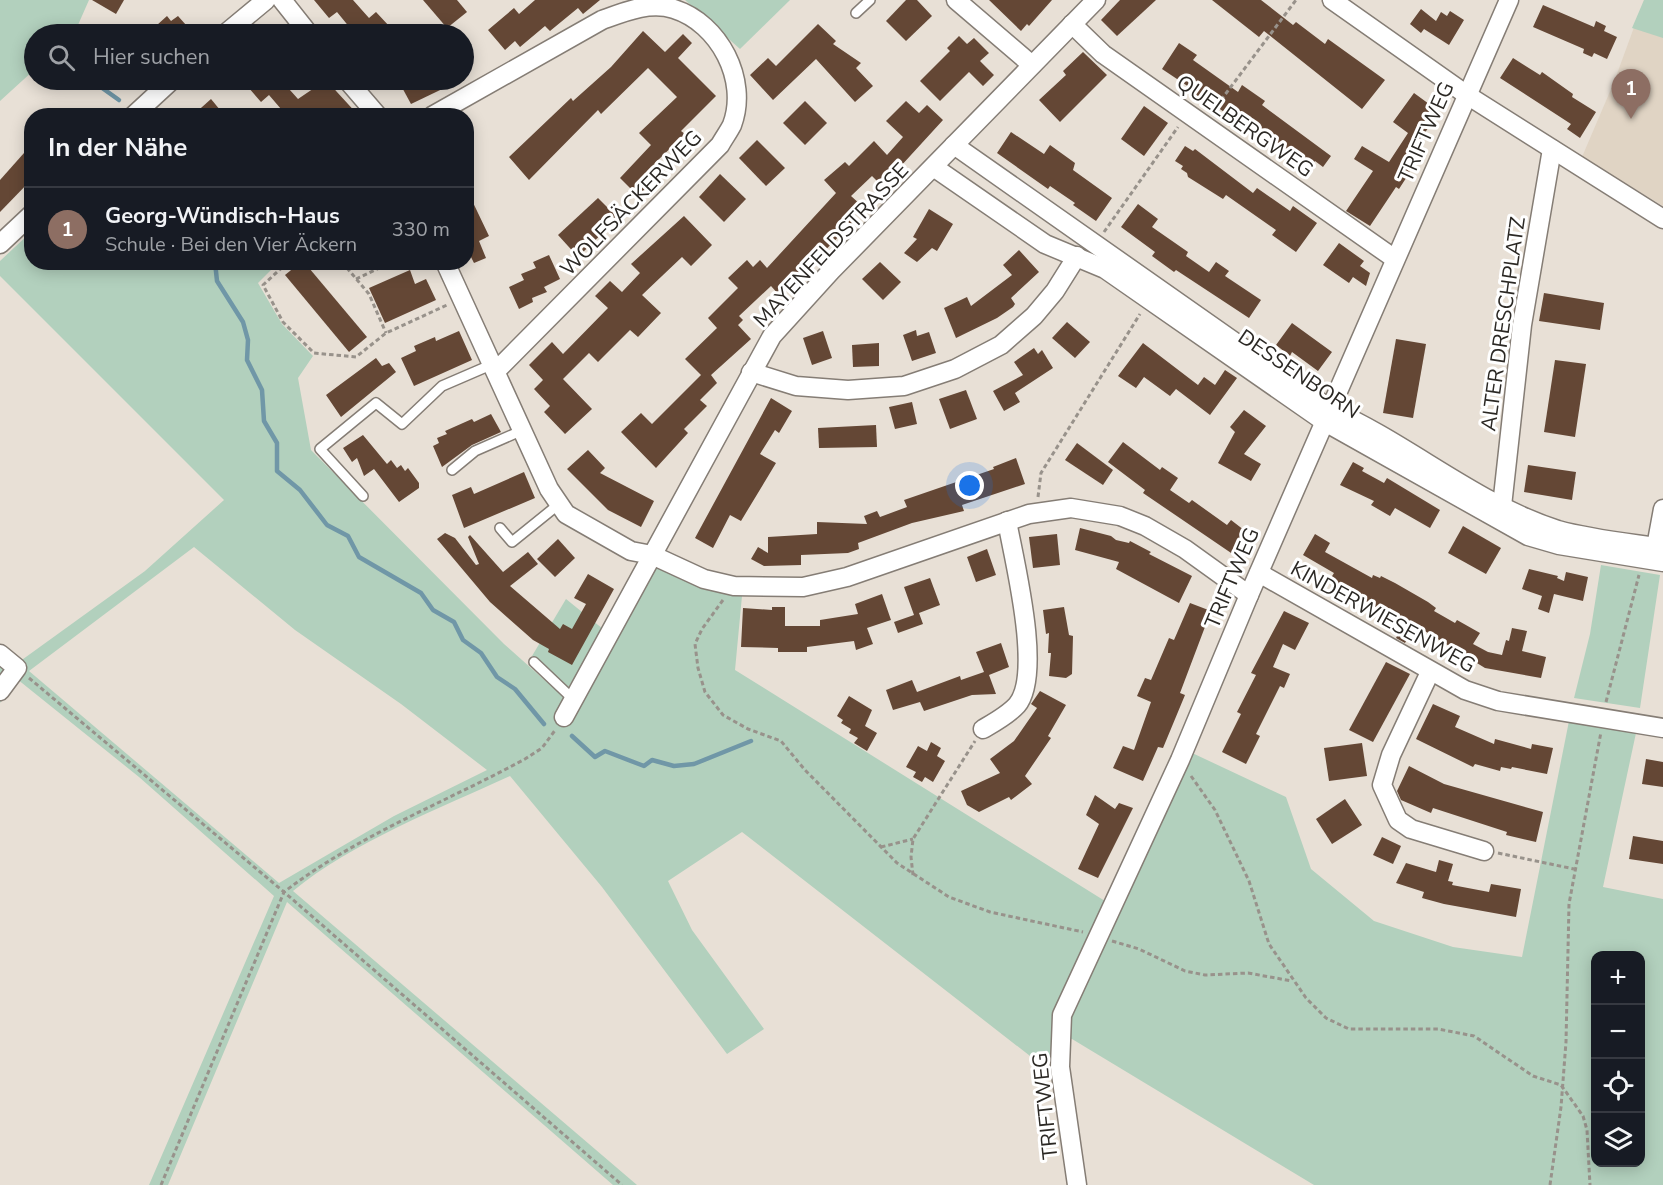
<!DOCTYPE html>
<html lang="de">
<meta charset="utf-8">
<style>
:root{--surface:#171b24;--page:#20242c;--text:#f1f3f6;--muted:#9ea1a6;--line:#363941;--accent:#aea7df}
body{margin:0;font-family:"Nunito Sans",sans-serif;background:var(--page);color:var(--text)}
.controls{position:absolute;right:18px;bottom:18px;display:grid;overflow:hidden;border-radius:12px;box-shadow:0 3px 15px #0003}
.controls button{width:54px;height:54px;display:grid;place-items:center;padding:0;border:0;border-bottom:2px solid var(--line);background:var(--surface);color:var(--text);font:30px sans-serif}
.you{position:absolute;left:970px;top:486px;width:21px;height:21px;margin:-15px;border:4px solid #fff;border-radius:50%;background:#1a73e8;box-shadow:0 0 0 9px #1a73e833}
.badge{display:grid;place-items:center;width:39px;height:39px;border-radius:50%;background:var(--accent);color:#fff;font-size:20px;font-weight:700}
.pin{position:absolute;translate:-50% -50px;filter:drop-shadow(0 2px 3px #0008)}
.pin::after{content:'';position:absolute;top:32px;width:21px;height:18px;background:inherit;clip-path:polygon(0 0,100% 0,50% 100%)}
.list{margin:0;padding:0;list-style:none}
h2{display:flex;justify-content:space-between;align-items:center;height:78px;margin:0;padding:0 24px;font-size:26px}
h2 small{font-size:20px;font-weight:400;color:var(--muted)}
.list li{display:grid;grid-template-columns:39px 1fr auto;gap:18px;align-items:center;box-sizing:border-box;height:84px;padding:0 24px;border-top:2px solid var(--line)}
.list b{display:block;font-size:22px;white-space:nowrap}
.list p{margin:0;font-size:20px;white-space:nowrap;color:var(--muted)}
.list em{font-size:20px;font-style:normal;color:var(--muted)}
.icon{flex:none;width:33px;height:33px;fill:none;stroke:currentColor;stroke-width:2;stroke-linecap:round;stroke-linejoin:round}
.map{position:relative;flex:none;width:1663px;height:1185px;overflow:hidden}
.search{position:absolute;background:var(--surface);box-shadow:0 3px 15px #0003;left:24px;top:24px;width:450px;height:66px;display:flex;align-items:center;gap:15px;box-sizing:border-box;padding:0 21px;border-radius:33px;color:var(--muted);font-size:22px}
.panel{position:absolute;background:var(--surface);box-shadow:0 3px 15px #0003;left:24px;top:108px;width:450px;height:162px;border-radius:24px}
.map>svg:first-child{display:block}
.built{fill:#e0d4c4}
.green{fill:#b2d0bd;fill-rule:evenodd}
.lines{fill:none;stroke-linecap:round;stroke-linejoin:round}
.stream{stroke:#7097a7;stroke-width:4.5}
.building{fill:#644735}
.lane-casing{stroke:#857d75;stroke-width:12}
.street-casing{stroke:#857d75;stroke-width:21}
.path{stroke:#98928b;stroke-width:3;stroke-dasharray:4.5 3;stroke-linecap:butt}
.lane{stroke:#fff;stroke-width:9}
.street{stroke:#fff;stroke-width:18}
.labels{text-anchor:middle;stroke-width:6;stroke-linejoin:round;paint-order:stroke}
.street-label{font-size:21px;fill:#2b2824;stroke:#fff}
</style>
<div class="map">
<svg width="1663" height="1185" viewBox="0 0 1663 1185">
<rect width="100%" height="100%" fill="#e8e0d6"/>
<!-- built -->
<path class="built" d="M1644,0h19v206l-81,-49 32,-75z"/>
<!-- green -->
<g class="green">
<path d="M0,0h89l-15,34h-40v36l-34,31z"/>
<path d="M685,0h105l-50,49z"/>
<path d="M1644,0h19v38l-31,-10z"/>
<path d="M31,232l1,30 246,1 -20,20 24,41 31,32 -15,22 13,72 193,194 74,66 80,-145 41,21 43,10 -7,74 386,241 69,-159 96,45 25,72 63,52 79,26 69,10 47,-236 67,12 -33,154 60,12v286h-349l-242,-146 -20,2 -4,29 -306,-238 -74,49 24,49 72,99 -37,25 -125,-167 -92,-111c-70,32 -159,67 -217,115l344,294h-24l-326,-283 -119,283h-19l125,-289 -135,-119 -122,-98 -17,24v-56l19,15 126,-91 79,-71 -224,-224v-15zM194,547l101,83 106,74 86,66 -93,46 -115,67 -250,-212zM1596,956h44v206h-44z"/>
<path d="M1601,565l59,10 -20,133 -66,-10 16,-64z"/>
<path d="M566,599l37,30 -35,59 -36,-32z"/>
</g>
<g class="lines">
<!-- stream -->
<g class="stream">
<path d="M91,80l28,20"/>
<path d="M215,262l2,19 26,41 5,18 -1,20 15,30 2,31 13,22v28l23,19 27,35 21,11 11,21 62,36 12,17 21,12 9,18 18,13 16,24 18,12 29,35"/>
<path d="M572,736l23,21 10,-6 39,15 8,-6 22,6 20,-2 57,-23"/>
</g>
</g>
<!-- building -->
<g class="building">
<path d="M92,0h32l-8,14z"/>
<path d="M314,0h39l16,18 7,-6 14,15 -9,7h-26l-18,-22 -8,6z"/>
<path d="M423,0h34l10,12 -20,16z"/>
<path d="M535,0h65l-17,14 -5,-6 -28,23 -5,-5 -25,21 -5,-6 -10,9 -17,-20 26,-22 5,6z"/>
<path d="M906,0h11l15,16 -26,25 -20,-20z"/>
<path d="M989,0h63l-23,26 -2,-2 -6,7z"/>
<path d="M1120,0h36l-39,36 -16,-16z"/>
<path d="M1212,0h49l32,25 3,-3 29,22 3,-5 57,41 -23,29 -98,-78 -5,6z"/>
<path d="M1543,5l51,22 2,-6 10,5 -2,5 13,6 -10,22 -13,-6 -2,4 -9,-4 1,-4 -51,-22z"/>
<path d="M1421,9l15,12 5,-9 6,4 3,-5 14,9 -15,25 -25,-16 -3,4 -11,-9z"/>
<path d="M167,16l4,5 7,-5 16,18h-29l-8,-9z"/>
<path d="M818,24l18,17 -3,3 28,19 -5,5 17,18 -18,16 -39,-43 -43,41 -23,-25 18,-17 8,8z"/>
<path d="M643,31l22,21 18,-18 9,9 -14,15 38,38 -35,35 4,3 -31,30 8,8 -24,24 -18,-18 31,-33 -12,-12 38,-36 -29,-29 -47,46 -3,-4 -69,70 -20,-23 62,-59 2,3 38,-34z"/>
<path d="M959,36l8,8 7,-6 15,15 -9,8 14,14 -11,11 -14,-14 -29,29 -20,-20 30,-30 -3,-3z"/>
<path d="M1179,43l18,12 -4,5 45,32 4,-7 23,16 -3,4 69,51 -8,11 -8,-6 -8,12 -19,-14 2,-3 -36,-27 -2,3 -42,-30 -2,2 -18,-13 2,-2 -30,-20z"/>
<path d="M1083,52l24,23 -47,47 -21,-22 27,-25 -3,-4z"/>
<path d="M1513,58l27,17 2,-3 31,22 -1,3 24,15 -16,26 -13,-9 4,-5 -71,-46z"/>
<path d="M242,80h39l17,19 28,-19 33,36h-72l-18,-21 -8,7z"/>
<path d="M398,80h63l-50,24z"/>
<path d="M1414,93l26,19 -22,30 5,3 -17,24 4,3 -11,17 -3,-2 -26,39 -24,-15 27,-40 -19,-12 8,-13 27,16 19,-29 -15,-11z"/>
<path d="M211,99l14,17h-33z"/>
<path d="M805,101l22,22 -22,22 -22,-22z"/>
<path d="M906,101l13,12 8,-8 16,15 -43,47 -2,-1 -18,18 -8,-8 -21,20 10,9 -13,14 4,4 -57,58 -15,15 -9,-10 -32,30 4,4 -5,5 13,14 -40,36 6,8 -17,17 7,6 -23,23 4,4 -32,35 -35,-36 20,-19 11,11 49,-49 -16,-16 32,-31 -9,-10 30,-30 -10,-10 19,-18 6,7 7,-7 7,8 69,-75 -12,-13 21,-18 4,4 25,-25 13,14 16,-18 -17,-16z"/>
<path d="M1144,106l24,17 -24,33 -23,-17z"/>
<path d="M1011,132l33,22 6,-9 25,18 -2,7 39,28 -16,23 -23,-16 2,-2 -25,-17 -2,3 -51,-36z"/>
<path d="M757,140l28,28 -19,18 -27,-28z"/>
<path d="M32,144v35l-32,33v-32z"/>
<path d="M1185,146l8,5 2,-2 58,44 4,-5 33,23 3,-5 24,17 -21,29 -24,-17 4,-5 -50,-35 -3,4 -35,-22 -1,-4 -6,-4 2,-3 -8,-5z"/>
<path d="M720,174l26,25 -22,23 -25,-25z"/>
<path d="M466,188l23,48 -10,5 7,17 -12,5 -8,-16z"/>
<path d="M598,198l20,20 -40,39 -20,-22z"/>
<path d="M1138,204l20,15 -6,8 36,25 -2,4 23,16 7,-10 13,9 -4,5 36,24 -12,18 -73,-48 -2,2 -22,-16 3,-4 -34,-25z"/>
<path d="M929,209l24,15 -16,27 -5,-3 -15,14 -13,-9 13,-14 -4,-2z"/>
<path d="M684,216l28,29 -21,21 -9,-9 -40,38 19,18 -23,24 -8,-7 -32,32 -9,-9 -26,26 29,30 -27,25 -21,-22 6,-6 -16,-17 9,-9 -14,-15 23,-23 11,12 45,-46 -13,-12 15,-15 12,11 18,-19 -9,-9z"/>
<path d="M1339,243l25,18 -4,5 10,7 -4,13 -13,-9 -4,6 -26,-18z"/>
<path d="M1019,250l20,22 -28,26 4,6 -2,3 -16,11 -41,20 -12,-30 23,-11 4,9 41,-31 -9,-10z"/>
<path d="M549,255l11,24 -16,8 3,5 -15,6 1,4 -14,7 -10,-22 15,-7 -3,-6 15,-6 -3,-6z"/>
<path d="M301,262h3l63,75 -18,15 -64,-77z"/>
<path d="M880,262l21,20 -18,18 -21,-21z"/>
<path d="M410,270l5,14 11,-5 10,21 -51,23 -16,-35z"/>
<path d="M1544,293l60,10 -4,27 -61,-9z"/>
<path d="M1067,322l23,20 -15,16 -23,-20z"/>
<path d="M1292,323l40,29 -14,19 -26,-19 -2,4 -14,-11z"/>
<path d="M916,330l1,6 12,-4 7,21 -24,8 -9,-26z"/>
<path d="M459,331l13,29 -58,26 -13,-28 15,-7 -2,-5 21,-9 1,4z"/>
<path d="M823,331l9,27 -20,7 -9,-27z"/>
<path d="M1396,339l30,5 -13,74 -30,-5z"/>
<path d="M879,343v23l-26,1 -1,-22z"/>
<path d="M1143,343l55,42 6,-8 11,8 10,-15 12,8 -27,37 -34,-26 -6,7 -26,-19 -8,11 -18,-12z"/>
<path d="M1034,348l4,6 4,-4 11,18 -38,25 5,9 -16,9 -11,-20 30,-16 -9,-13z"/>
<path d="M376,358l6,8 7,-3 7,9 -55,45 -15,-22z"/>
<path d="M1555,360l31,4 -11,73 -31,-5z"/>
<path d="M966,390l11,29 -27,10 -11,-30z"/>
<path d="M771,398l21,13 -13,22 -4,-3 -15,24 16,9 -35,58 -11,-6 -17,33 -18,-10z"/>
<path d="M912,402l5,22 -22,5 -6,-22z"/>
<path d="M1244,410l22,16 -22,28 17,10 -10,17 -33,-18 17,-31 -5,-5z"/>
<path d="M491,414l10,18 -29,13 -30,22 -9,-21 6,-3 -2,-5 10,-4 -2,-3 27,-12 2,3z"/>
<path d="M876,425l1,22 -58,1 -1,-20z"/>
<path d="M363,435l24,29 4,-4 6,8 4,-3 4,6 3,-3 11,15v5l-20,14 -25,-33 -10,7 -7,-18 -5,4 -9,-14z"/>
<path d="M1123,442l37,28 2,-3 16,11 -8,12 19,13 3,-3 35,25 4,-5 22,17 -16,20 -94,-64 2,-3 -37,-28z"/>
<path d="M1077,443l36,27 -10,15 -38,-25z"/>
<path d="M588,450l17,18 -5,5 54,28 -13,26 -33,-17 -41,-41z"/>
<path d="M1016,458l9,26 -63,21 2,6 -52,12 -54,20 1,6 -11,4 -47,2v10l-37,1 -13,-7 7,-12 10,6v-16l49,-3v-12l50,2 -3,-8 13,-5 3,6 27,-10 -3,-7 90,-31 -1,-2z"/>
<path d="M1353,462l11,6 -2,3 22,12 3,-5 53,32 -10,18 -35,-20 -5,8 -19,-11 3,-4 -34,-16z"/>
<path d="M1528,465l48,7 -4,28 -48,-8z"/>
<path d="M524,472l11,26 -71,30 -12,-33 19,-8 3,7z"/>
<path d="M1463,526l38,22 -15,26 -38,-21z"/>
<path d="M1080,528l31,8 5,4 13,3 1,-2 21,11 -2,2 43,22 -13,27 -63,-34 3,-7 -44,-12z"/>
<path d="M445,533l10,5 21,27 3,-1 -11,-27 2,-2 33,37 25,-20 10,12 -28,22 50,43 3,-5 9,5 14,-25 -12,-6 14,-24 26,15 -42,76 -24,-13 1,-3 -16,-9 -43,-38 -53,-63z"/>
<path d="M1057,534l3,31 -27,3 -4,-31z"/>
<path d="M1315,534l15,9 -5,9 47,26 1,-3 7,3 1,-2 14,7 33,19 8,6 -2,3 21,12 2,-3 23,13 -7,11 15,8 14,3 4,-15 3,1 3,-13 15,3 -5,20 24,6 -5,21 -56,-10 -70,-43 -10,18 -9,-5 10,-19 -24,-13 -2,4 -51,-29 5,-8 -31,-18z"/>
<path d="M558,539l17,19 -20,19 -18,-18z"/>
<path d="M987,549l9,26 -20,7 -9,-25z"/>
<path d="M1529,569l29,7 -1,2 7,3 2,-9 22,5 -5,24 -29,-7 -5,19 -11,-4 4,-13 -20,-7z"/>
<path d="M930,578l10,27 -21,8 4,11 -25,9 -4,-11 20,-7 -10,-28z"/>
<path d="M882,594l9,26 -24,8 6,16 -17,6 -2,-9 -47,6v5h-29v-4l-37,-1 2,-39 29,2v-3h13v19h35v-6l38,-6 -3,-10z"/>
<path d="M1190,603l21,8 -31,82 5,2 -22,53 -5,-1 -15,34 -30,-13 10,-22 11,4 17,-48 -14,-6 8,-18 6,2 18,-42 5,2z"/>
<path d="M1064,607l5,28 4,1 -1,38 -6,4 -17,-2 2,-23h-3l1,-20 -3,1 -3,-24z"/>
<path d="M1284,611l25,12 -14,27 -12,-6 -10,23 17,7 -6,14 -4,-2 -24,48 4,2 -14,28 -24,-12 19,-38 -4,-2 19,-37 -5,-2z"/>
<path d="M1001,643l8,24 -20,8 7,19 -24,1 -48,16 -4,-9 -27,8 -7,-20 26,-10 5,12 43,-16 1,4 23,-8 -8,-20z"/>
<path d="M1386,662l24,12 -37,68 -24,-12z"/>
<path d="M1040,691l26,14 -18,31 3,2 -26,38 7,8 -21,16 -2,-3 -30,15 -12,-7 -6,-14 39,-18 -10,-14 24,-18 23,-33 -6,-4z"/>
<path d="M849,696l23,14 -7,16 12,7 -10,18 -13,-8 4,-5 -9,-5 2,-4 -10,-6 2,-3 -6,-4z"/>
<path d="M1433,704l27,12 -5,11 39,17 1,-5 36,10 1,-5 21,4 -6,26 -35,-7 -1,2 -10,-2 -1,4 -25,-7 -2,3 -57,-28z"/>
<path d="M931,742l10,6 -4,8 8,5 -12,21 -8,-5 -3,5 -9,-5 3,-5 -10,-5 12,-21 9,5z"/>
<path d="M1362,743l5,33 -38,5 -5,-33z"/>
<path d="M1646,759l17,3v25l-21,-3z"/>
<path d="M1409,766l35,18 99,28 -7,30 -30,-7 1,-3 -74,-24 -2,5 -30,-13 -4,-9z"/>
<path d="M1095,795l20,14 4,-6 14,5 -35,70 -20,-9 21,-45 -13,-9z"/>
<path d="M1345,799l17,26 -30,19 -16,-25z"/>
<path d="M1633,836l30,5v23l-34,-5z"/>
<path d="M1382,837l19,9 -8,18 -20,-9z"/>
<path d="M1439,860l14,4 -5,17 5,1 -1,3 37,7 2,-8 30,5 -5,28 -72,-13 -22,-6 2,-6 -28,-9 10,-20 30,9z"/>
</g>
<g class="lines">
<defs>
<g id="lane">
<path d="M856,13l14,-13"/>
<path d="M452,470l23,-19 48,-21"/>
<path d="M363,496l-43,-47 56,-46 26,21 40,-38 51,-22"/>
<path d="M500,528l12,14 47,-38"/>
<path d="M534,662l40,38"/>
</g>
<g id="street">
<path d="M282,0l27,34"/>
<path d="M956,0l76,65"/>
<path d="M1332,0l135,95 196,124"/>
<path d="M1072,24l31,30 292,205"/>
<path d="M225,34l41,-34"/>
<path d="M347,80l31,36"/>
<path d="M133,116l39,-36"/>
<path d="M432,116l170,-96c22,-8 48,-19 72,-11 45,14 75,71 58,116 -3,6 -8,13 -12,20l-224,226"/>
<path d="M954,145l376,264c79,35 146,95 228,121 32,9 72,13 105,18"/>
<path d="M935,168l110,76 60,25 220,153 203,114 31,9 104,17"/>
<path d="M0,244l32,-30"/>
<path d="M445,262l104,227 17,25 65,37 21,4 52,24 30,7 69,1 44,-10 182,-63 42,-6 49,8 25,10 40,23 64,46"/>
<path d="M751,372l45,14 52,4 56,-4 51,-17 46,-24 33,-29 21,-25 22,-35"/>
<path d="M1502,506l20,-181 30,-176"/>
<path d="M1656,547l7,-38"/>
<path d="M1259,573l206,117 33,11 165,27"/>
<path d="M0,654l17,14 -17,23"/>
<path d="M1430,672l-39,83 -9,30 16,35 13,9 73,22"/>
<path d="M564,717l208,-381 59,-65 265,-271"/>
<path d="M983,729c12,-7 25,-14 34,-24 26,-31 -3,-145 -10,-184"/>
<path d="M1077,1185l-17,-118 2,-52 118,-255 69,-165 260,-595"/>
</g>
</defs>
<!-- lane casing -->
<use href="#lane" class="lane-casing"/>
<!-- street casing -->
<use href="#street" class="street-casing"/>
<!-- path -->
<g class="path">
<path d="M1212,112l84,-112"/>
<path d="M1104,232l74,-105"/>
<path d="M288,262l-25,23 20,37 31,31 42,4 30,-24 61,-28"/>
<path d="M342,262l27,32 17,39"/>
<path d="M356,279l36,-17"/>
<path d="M1038,497l3,-24 99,-159"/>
<path d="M723,600l-21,29 -7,15 3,24 7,24 18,23 25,14 33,12 24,29 92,93 52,34 41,15 93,20"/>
<path d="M29,678l255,214 338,293"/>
<path d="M1606,702l33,-127"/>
<path d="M1191,776l24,34 34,71 20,63 37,54 20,20 23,11h89l36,7 59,40 28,9 22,31 4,14 3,55"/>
<path d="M881,847l32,-8"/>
<path d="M1498,853l76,16"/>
<path d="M913,875l-2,-18 2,-18 62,-98"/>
<path d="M1112,941l27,8 46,22 20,4 43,-2 44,8"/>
<path d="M161,1185l123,-293c74,-57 160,-89 241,-133l17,-11 14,-19"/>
<path d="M1550,1185l11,-78 5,-65 3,-138 32,-172"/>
</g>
<!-- lane -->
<use href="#lane" class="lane"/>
<!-- street -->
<use href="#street" class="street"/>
</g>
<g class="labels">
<!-- street labels -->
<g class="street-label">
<text transform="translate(1245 126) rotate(35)" y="7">QUELBERGWEG</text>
<text transform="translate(1426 132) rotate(-66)" y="7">TRIFTWEG</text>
<text transform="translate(631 203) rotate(-46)" y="7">WOLFSÄCKERWEG</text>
<text transform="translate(831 245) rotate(-47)" y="7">MAYENFELDSTRASSE</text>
<text transform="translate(1503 324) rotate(-82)" y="7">ALTER DRESCHPLATZ</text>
<text transform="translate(1299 374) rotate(34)" y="7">DESSENBORN</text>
<text transform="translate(1232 578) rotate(-67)" y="7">TRIFTWEG</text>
<text transform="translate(1383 617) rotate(29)" y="7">KINDERWIESENWEG</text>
<text transform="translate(1045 1106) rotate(-96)" y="7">TRIFTWEG</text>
</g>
</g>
</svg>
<div class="controls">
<button>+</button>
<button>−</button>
<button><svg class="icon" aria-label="locate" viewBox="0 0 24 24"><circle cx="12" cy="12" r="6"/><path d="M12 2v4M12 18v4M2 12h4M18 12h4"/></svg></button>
<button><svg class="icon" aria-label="layers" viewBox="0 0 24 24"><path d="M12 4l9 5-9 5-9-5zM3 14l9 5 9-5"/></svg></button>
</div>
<div class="you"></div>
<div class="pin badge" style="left:1631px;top:119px;background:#8d6e63">1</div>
<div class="search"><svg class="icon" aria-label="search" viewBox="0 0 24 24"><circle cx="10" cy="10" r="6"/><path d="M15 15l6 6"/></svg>Hier suchen</div>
<section class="panel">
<h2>In der Nähe<small></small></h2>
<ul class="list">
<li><span class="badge" style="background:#8d6e63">1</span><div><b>Georg-Wündisch-Haus</b><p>Schule · Bei den Vier Äckern</p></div><em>330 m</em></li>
</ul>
</section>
</div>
